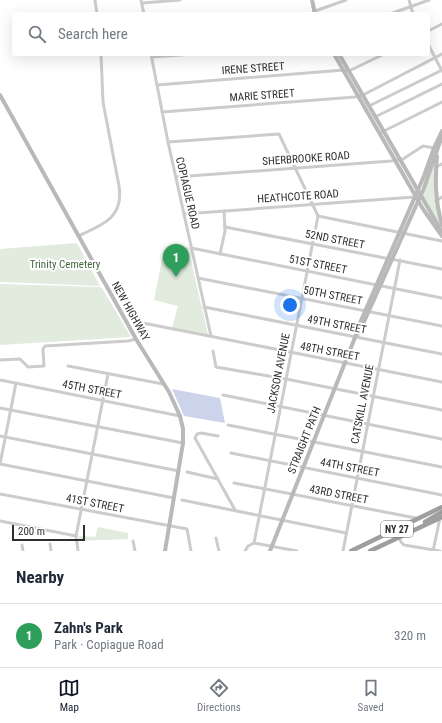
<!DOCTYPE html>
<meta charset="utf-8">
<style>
:root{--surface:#fff;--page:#f6f6f7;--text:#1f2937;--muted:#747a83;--line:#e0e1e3;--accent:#111827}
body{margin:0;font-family:"Roboto Condensed",sans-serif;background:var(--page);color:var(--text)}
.scale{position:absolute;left:12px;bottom:10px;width:73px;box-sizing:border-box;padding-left:4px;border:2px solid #2f2f2f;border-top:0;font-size:11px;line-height:14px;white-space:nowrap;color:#2f2f2f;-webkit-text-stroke:3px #fff;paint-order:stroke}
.you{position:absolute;left:290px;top:305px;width:14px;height:14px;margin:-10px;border:3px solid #fff;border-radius:50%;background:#1a73e8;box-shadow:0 0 0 6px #1a73e833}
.badge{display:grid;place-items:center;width:26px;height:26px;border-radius:50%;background:var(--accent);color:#fff;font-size:13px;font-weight:700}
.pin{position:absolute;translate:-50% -33px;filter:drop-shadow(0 1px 2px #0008)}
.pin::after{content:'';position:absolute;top:21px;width:14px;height:12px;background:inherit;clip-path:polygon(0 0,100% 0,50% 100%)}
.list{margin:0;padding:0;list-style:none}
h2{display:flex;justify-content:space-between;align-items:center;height:52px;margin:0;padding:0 16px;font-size:17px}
h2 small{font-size:13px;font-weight:400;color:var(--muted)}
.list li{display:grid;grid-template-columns:26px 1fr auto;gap:12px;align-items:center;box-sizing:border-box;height:64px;padding:0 16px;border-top:1px solid var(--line)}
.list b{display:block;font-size:15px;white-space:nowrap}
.list p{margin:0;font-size:13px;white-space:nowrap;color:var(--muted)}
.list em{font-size:13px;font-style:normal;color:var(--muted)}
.icon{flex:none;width:22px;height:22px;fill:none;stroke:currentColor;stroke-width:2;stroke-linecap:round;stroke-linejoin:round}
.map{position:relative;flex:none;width:442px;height:551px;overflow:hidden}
.search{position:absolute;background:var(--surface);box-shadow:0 4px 16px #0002;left:12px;right:12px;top:12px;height:44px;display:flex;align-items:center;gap:10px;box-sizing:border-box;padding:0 14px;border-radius:4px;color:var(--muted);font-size:15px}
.sheet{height:116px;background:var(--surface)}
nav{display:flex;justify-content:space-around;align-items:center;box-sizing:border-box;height:56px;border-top:1px solid var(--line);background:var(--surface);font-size:11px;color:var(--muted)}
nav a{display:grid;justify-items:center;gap:2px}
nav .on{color:var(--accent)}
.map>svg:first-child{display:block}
.green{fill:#e1ebde}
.water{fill:#cbd4ea}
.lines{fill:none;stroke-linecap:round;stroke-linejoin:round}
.minor{stroke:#ccc;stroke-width:3}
.secondary{stroke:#b9b9b9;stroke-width:4}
.trunk{stroke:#9e9e9e;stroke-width:4.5}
.labels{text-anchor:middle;stroke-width:4;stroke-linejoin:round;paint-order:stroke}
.shield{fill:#fff;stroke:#6d6d6d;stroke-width:1}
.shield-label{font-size:10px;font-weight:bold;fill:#2f2f2f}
.street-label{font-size:11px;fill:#2f2f2f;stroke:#fff}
.park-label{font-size:11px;fill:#45683f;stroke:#fff}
</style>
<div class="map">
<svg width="442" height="551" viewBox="0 0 442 551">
<rect width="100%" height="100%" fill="#fff"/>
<!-- green -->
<g class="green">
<path d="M436,157l-2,35 8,37 -20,-34z"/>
<path d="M77,243l23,43 -100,-4v-33z"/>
<path d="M188,247l20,88 -36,-7 6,-22 -24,-6 9,-46z"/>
<path d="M0,284l100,3 2,1 29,49 -131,8z"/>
<path d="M98,527l30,6v6l-49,2v-5l16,1z"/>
</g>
<!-- water -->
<path class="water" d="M172,389l48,9 5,25 -41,-7z"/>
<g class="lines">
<!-- minor -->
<g class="minor">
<path d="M95,0l2,14"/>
<path d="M141,0l3,14"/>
<path d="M409,0l4,14"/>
<path d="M142,3l38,-3"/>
<path d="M315,11l31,-11"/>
<path d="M390,14l39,-14"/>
<path d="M428,31l14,-7"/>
<path d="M428,44l14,27"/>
<path d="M151,54l17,88 43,194"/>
<path d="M152,57l42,-3"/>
<path d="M157,85l187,-15 5,1 35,-17"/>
<path d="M369,106l73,-36"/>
<path d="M162,112l193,-15 8,-2 79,-41"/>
<path d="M375,117l67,-33"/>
<path d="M380,133l62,-31"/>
<path d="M168,142l111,-8 39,82 -64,327"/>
<path d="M436,167l6,-3"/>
<path d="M176,177l215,-16 12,-2 20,-13 11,2"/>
<path d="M436,201l6,-4"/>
<path d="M184,214l230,-17"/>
<path d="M318,216l124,25"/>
<path d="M225,227l217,42"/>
<path d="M78,236c24,-11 46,-18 41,-50l-16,-84 -2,-48"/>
<path d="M191,248l251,50"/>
<path d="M220,254l5,-23 -1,-20"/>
<path d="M198,278l244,48"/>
<path d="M204,307l238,47"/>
<path d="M143,323l299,59"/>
<path d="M213,351l3,16 70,12 156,31"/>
<path d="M0,360l20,-1 8,8 16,-1 -1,-17 2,-3 83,-5 8,-2"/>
<path d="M68,366l95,18"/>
<path d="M0,380l180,36"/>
<path d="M223,395l219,44"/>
<path d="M0,408l183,35"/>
<path d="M228,425l214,42"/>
<path d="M0,436l179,35"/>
<path d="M218,436l-17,-3 -4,1 -2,4 40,72"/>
<path d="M231,453l211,42"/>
<path d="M0,464l174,34"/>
<path d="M0,464l16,-81"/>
<path d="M187,472l31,7"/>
<path d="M234,483l182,35"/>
<path d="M0,494l187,35 4,22"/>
<path d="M182,500l164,33"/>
<path d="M0,521l76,15"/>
<path d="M399,537l2,5 3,3 36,6"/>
<path d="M216,538l3,13"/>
<path d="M133,541l2,10"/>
<path d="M50,544l1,7"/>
<path d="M22,545l1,6"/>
<path d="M78,551l-2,-15 32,-162"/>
<path d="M245,551l3,-5 6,-3 43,8"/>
<path d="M343,551l57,-291"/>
<path d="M433,551l7,-33"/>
</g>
<!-- secondary -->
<g class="secondary">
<path d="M312,0l3,14"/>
<path d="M334,54l89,155 19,27"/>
<path d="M339,54l103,178"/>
<path d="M0,95l136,244 33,53 11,24 3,13v14l-18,108"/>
<path d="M437,156c-2,26 -2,44 5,69"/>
<path d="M356,335l3,-2 65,-145 18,-52"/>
<path d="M270,551l86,-216v-3l68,-156 10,-28 8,-17"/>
</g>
<!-- trunk -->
<g class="trunk">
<path d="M425,522l17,-10"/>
<path d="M351,551l91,-44"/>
<path d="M370,551l72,-34"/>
</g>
</g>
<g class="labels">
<!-- shield labels -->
<rect class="shield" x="381" y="521" width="32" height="16" rx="3"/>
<g class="shield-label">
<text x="397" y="533">NY 27</text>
</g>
<!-- street labels -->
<g class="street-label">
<text transform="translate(253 68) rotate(-4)" y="4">IRENE STREET</text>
<text transform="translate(262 95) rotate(-4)" y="4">MARIE STREET</text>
<text transform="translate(306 158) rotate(-4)" y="4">SHERBROOKE ROAD</text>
<text transform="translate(188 193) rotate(77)" y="4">COPIAGUE ROAD</text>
<text transform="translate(298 196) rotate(-4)" y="4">HEATHCOTE ROAD</text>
<text transform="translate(335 239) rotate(11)" y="4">52ND STREET</text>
<text transform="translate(318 264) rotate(11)" y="4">51ST STREET</text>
<text transform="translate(333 295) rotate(11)" y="4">50TH STREET</text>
<text transform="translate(131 311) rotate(61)" y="4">NEW HIGHWAY</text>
<text transform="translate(337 324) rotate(11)" y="4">49TH STREET</text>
<text transform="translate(330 351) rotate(11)" y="4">48TH STREET</text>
<text transform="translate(278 373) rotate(-79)" y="4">JACKSON AVENUE</text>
<text transform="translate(92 389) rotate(11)" y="4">45TH STREET</text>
<text transform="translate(362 404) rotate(-79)" y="4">CATSKILL AVENUE</text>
<text transform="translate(304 440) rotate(-68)" y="4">STRAIGHT PATH</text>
<text transform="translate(350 467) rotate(11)" y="4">44TH STREET</text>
<text transform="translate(339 494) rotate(11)" y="4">43RD STREET</text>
<text transform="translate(95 503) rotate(11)" y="4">41ST STREET</text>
</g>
<!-- park labels -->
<g class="park-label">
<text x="65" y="268">Trinity Cemetery</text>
</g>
</g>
</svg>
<div class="scale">200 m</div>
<div class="you"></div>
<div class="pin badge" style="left:176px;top:277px;background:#2e9e5b">1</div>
<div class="search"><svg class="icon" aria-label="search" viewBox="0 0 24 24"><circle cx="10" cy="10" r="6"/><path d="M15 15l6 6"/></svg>Search here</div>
</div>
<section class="sheet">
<h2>Nearby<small></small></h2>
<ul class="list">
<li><span class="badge" style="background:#2e9e5b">1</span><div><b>Zahn's Park</b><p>Park · Copiague Road</p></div><em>320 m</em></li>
</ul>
</section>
<nav>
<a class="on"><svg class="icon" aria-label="map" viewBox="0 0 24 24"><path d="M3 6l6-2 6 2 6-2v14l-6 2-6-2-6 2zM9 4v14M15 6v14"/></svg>Map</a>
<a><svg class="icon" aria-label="directions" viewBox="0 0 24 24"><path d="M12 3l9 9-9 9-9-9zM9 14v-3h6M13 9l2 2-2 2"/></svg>Directions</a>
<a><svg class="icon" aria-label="saved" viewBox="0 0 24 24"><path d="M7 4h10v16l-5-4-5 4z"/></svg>Saved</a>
</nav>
